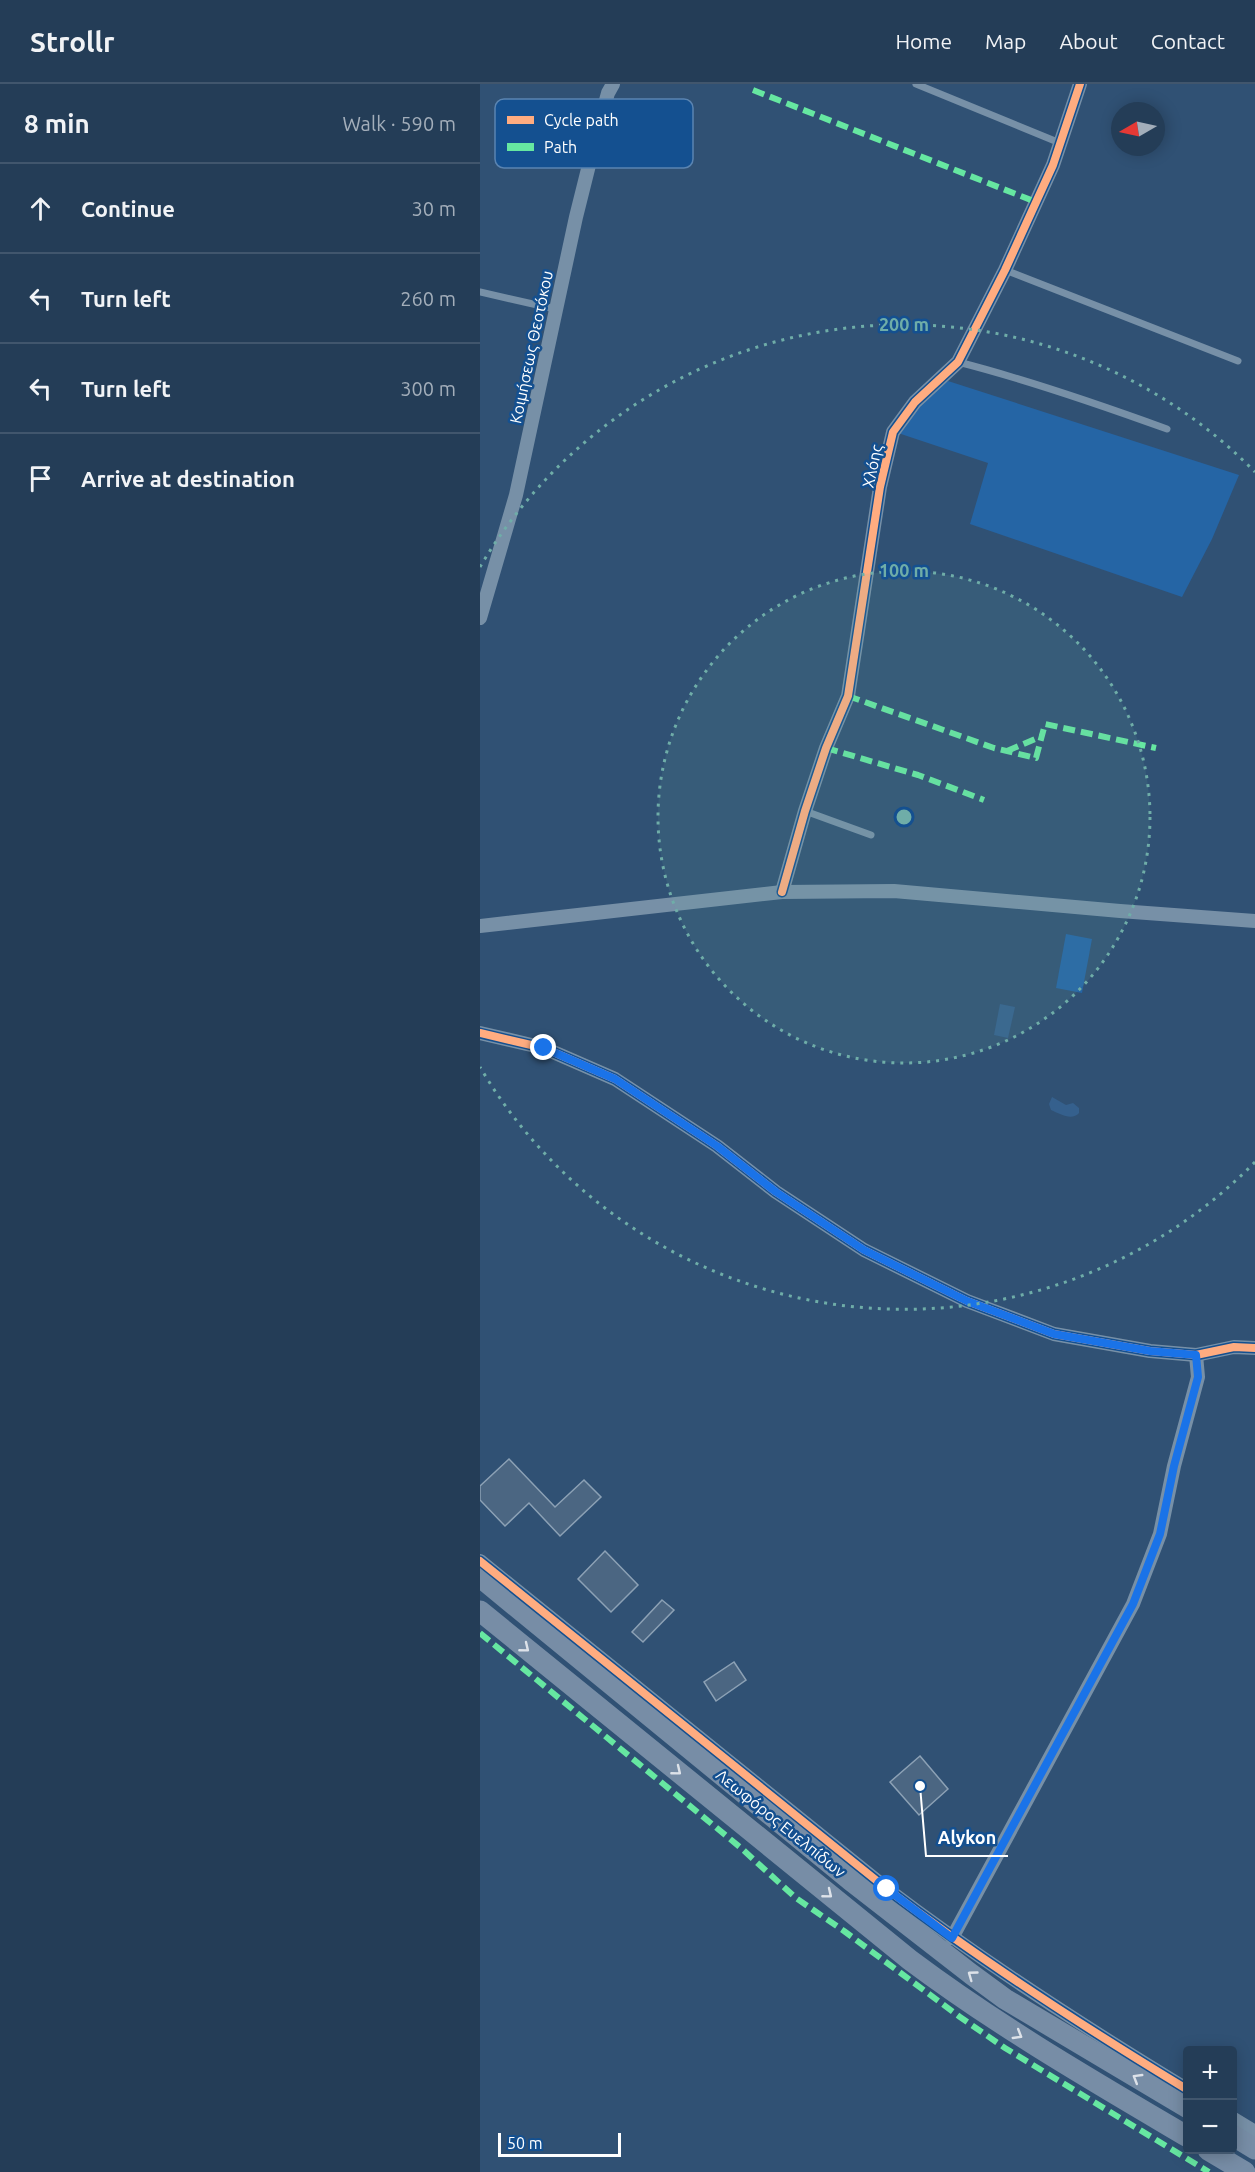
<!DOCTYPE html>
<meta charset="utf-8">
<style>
:root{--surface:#243d57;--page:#304861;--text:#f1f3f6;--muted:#a3aeba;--line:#41566d}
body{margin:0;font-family:Ubuntu,sans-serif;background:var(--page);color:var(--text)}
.controls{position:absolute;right:18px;bottom:18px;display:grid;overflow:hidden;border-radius:6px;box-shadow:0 3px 15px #0003}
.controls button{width:54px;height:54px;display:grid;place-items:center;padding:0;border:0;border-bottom:2px solid var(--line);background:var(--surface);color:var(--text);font:30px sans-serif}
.compass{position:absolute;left:631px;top:18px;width:54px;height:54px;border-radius:50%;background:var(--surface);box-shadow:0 3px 15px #0003;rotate:261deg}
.scale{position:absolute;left:18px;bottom:15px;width:123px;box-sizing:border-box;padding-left:6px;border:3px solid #fff;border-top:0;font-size:16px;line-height:21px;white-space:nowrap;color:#fff;-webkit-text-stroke:4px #145090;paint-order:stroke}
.stop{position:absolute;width:18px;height:18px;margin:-14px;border:4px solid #1a73e8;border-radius:50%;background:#fff}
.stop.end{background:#1a73e8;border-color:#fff;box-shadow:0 2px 6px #0008}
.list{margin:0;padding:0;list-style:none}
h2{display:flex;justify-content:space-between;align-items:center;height:78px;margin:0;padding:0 24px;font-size:26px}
h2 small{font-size:20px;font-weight:400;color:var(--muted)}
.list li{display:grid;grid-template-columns:39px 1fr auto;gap:18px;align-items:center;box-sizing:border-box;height:90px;padding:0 24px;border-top:2px solid var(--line)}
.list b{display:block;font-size:22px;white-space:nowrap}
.list em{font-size:20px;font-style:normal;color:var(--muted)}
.icon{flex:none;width:33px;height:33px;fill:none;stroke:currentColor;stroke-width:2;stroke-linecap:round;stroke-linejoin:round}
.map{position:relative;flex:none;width:775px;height:2088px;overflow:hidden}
header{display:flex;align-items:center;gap:36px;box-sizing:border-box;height:84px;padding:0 30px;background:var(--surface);border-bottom:2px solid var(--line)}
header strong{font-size:28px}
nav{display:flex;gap:33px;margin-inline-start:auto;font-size:21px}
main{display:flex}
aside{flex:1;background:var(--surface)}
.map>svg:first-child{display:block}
.green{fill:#2565a5}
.water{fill:#35608d}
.building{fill:#4b6682;stroke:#8ca1b5;stroke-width:1.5}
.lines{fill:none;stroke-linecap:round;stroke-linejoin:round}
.lane{stroke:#7790a7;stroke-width:7}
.street{stroke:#7790a7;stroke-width:14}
.primary{stroke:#778da6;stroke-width:21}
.quiet{stroke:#66e7a1;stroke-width:6;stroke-dasharray:12 6;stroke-linecap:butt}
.cycleway-casing{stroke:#145090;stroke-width:11}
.cycleway{stroke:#ffac80;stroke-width:8}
.oneway{stroke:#dde2e9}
.route{stroke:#1a73e8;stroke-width:8}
.ring{fill:none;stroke:#6fada8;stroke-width:3;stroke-dasharray:3 6}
.labels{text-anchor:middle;stroke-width:5;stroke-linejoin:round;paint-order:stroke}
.street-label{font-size:16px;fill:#fff;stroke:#145090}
.key{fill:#145090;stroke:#5a84b1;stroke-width:1.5}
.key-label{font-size:16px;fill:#fff}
.centre{fill:#6fada8;stroke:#145090;stroke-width:3}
.ring-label{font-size:18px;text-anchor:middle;font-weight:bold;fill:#6fada8;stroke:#145090;stroke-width:5;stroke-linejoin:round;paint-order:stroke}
.leader{fill:none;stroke:#fff;stroke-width:2}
.callout-dot{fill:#fff;stroke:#145090;stroke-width:2}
.callout-label{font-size:18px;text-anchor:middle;font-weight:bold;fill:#fff;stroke:#145090;stroke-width:5;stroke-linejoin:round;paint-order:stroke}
</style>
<header>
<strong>Strollr</strong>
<nav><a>Home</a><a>Map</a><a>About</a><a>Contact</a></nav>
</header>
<main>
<aside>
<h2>8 min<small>Walk · 590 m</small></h2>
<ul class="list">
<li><svg class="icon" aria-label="ahead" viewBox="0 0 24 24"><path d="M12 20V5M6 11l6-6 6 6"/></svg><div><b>Continue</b></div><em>30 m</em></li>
<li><svg class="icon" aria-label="left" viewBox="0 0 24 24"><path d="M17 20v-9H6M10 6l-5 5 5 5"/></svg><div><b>Turn left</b></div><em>260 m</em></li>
<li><svg class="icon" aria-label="left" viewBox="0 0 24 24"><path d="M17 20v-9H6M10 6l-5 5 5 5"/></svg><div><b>Turn left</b></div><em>300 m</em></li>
<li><svg class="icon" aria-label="arrive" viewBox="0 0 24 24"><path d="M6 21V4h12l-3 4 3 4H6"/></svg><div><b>Arrive at destination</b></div></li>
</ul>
</aside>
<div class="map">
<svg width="775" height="2088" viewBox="0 0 775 2088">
<rect width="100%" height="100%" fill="#305174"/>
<!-- green -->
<g class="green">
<path d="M468,297l291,94 -27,64 -30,58 -212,-73 18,-61 -90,-30 31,-40z"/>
<path d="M586,850l26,5 -10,54 -26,-5z"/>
</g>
<!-- water -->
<g class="water">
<path d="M520,920l15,3 -7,31 -14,-3z"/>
<path d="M572,1013l14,8 7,-2 6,5v5c-7,8 -19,1 -28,-3l-2,-6z"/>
</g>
<!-- building -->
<g class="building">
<path d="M29,1375l46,48 29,-27 17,17 -41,39 -31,-33 -24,23 -25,-26v-14z"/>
<path d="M125,1467l33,34 -27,27 -33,-33z"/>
<path d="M182,1516l12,10 -31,32 -11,-10z"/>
<path d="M254,1578l12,18 -30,21 -12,-19z"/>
<path d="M440,1672l28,33 -29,26 -29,-33z"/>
</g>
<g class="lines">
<!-- lane -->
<g class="lane">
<path d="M436,0l144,59"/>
<path d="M525,186l233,91"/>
<path d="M0,208l75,17"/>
<path d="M478,278c71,18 140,42 209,67"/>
<path d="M325,727l66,24"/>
</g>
<!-- street -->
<g class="street">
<path d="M0,534l36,-123 60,-278 22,-88 10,-36 5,-9"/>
<path d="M302,808l23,-81 21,-63 22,-52 32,-209 13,-55 22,-30 43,-40 47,-92 48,-105 27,-81"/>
<path d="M0,842l302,-34 112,-1 226,20 135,10"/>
<path d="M0,949l64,15 71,31 102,67 59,46 88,58 103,51 87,33 96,17 46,4 38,-8 21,1"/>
<path d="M0,1477l407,328c96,73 197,138 301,201"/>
<path d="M472,1854l181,-334 27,-70 14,-68 24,-89 -2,-22"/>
<path d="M752,2034l23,14"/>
</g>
<!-- primary -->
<g class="primary">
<path d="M0,1493l370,303 121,94 34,25 183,109"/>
<path d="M0,1527l430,349c88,66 183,121 278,177"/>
<path d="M752,2051l23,14"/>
<path d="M728,2066l37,22"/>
</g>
<!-- quiet -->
<g class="quiet">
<path d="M273,6l283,112"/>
<path d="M368,612l146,52 42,10 9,-34 111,24"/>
<path d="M346,664l92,27 66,25"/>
<path d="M527,667l35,-15"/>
<path d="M0,1549l261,215 55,50 48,33 116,86 45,31 204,124"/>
</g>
<defs>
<g id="cycleway">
<path d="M302,808l23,-81 21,-63 22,-52 32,-209 13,-55 22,-30 43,-40 47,-92 48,-105 27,-81"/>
<path d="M0,949l64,15 71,31 102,67 59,46 88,58 103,51 87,33 96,17 46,4 38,-8 21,1"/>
<path d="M0,1477l407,328c96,73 197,138 301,201"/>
</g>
</defs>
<!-- cycleway casing -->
<use href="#cycleway" class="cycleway-casing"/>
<!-- cycleway -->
<use href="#cycleway" class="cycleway"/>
</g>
<!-- one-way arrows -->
<defs><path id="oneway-chevron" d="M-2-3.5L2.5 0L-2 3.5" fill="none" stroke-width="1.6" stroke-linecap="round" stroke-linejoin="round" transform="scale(1.5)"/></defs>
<g class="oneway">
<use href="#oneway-chevron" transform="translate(45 1564) rotate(39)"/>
<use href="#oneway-chevron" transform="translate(197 1687) rotate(39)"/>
<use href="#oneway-chevron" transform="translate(348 1810) rotate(39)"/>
<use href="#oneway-chevron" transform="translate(492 1891) rotate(-144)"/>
<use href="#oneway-chevron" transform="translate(538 1951) rotate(31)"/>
<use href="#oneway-chevron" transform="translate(657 1994) rotate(-149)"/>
</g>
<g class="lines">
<!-- route -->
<path class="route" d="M64,964l71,31 102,67 59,46 88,58 103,51 87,33 96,17 46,4 2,22 -24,89 -14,68 -27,70 -181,334 -65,-49"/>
</g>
<!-- distance rings -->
<circle cx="424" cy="733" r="246" fill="#6fada8" fill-opacity=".12"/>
<g class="ring">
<circle cx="424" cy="733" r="246"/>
<path d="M775 1078A492 492 0 0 1 0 983M0 483A492 492 0 0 1 775 388"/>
</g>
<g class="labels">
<!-- street labels -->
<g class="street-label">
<text transform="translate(51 263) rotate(-78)" y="6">Κοιμήσεως Θεοτόκου</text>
<text transform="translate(392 382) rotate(-78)" y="6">Χλόης</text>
<text transform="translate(301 1739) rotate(39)" y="6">Λεωφόρος Ευελπίδων</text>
</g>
</g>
<!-- legend -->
<rect x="15" y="15" width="198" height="69" rx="9" class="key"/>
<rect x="27" y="32" width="27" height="8" fill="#ffac80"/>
<rect x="27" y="59" width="27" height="8" fill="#66e7a1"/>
<g class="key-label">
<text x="64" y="42">Cycle path</text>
<text x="64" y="69">Path</text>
</g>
<circle cx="424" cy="733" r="9" class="centre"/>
<g class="ring-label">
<text x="424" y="247">200 m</text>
<text x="424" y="493">100 m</text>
</g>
<!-- callouts -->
<path class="leader" d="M440 1702L446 1772H528"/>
<circle class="callout-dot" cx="440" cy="1702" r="6"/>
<g class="callout-label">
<text x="487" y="1760">Alykon</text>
</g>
</svg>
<div class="controls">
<button>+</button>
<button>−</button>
</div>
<svg class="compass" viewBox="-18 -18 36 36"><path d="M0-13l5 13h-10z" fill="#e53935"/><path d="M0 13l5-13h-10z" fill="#a3aeba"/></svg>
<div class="scale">50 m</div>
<div class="stop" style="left:407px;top:1805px"></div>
<div class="stop end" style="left:64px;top:964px"></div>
</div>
</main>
